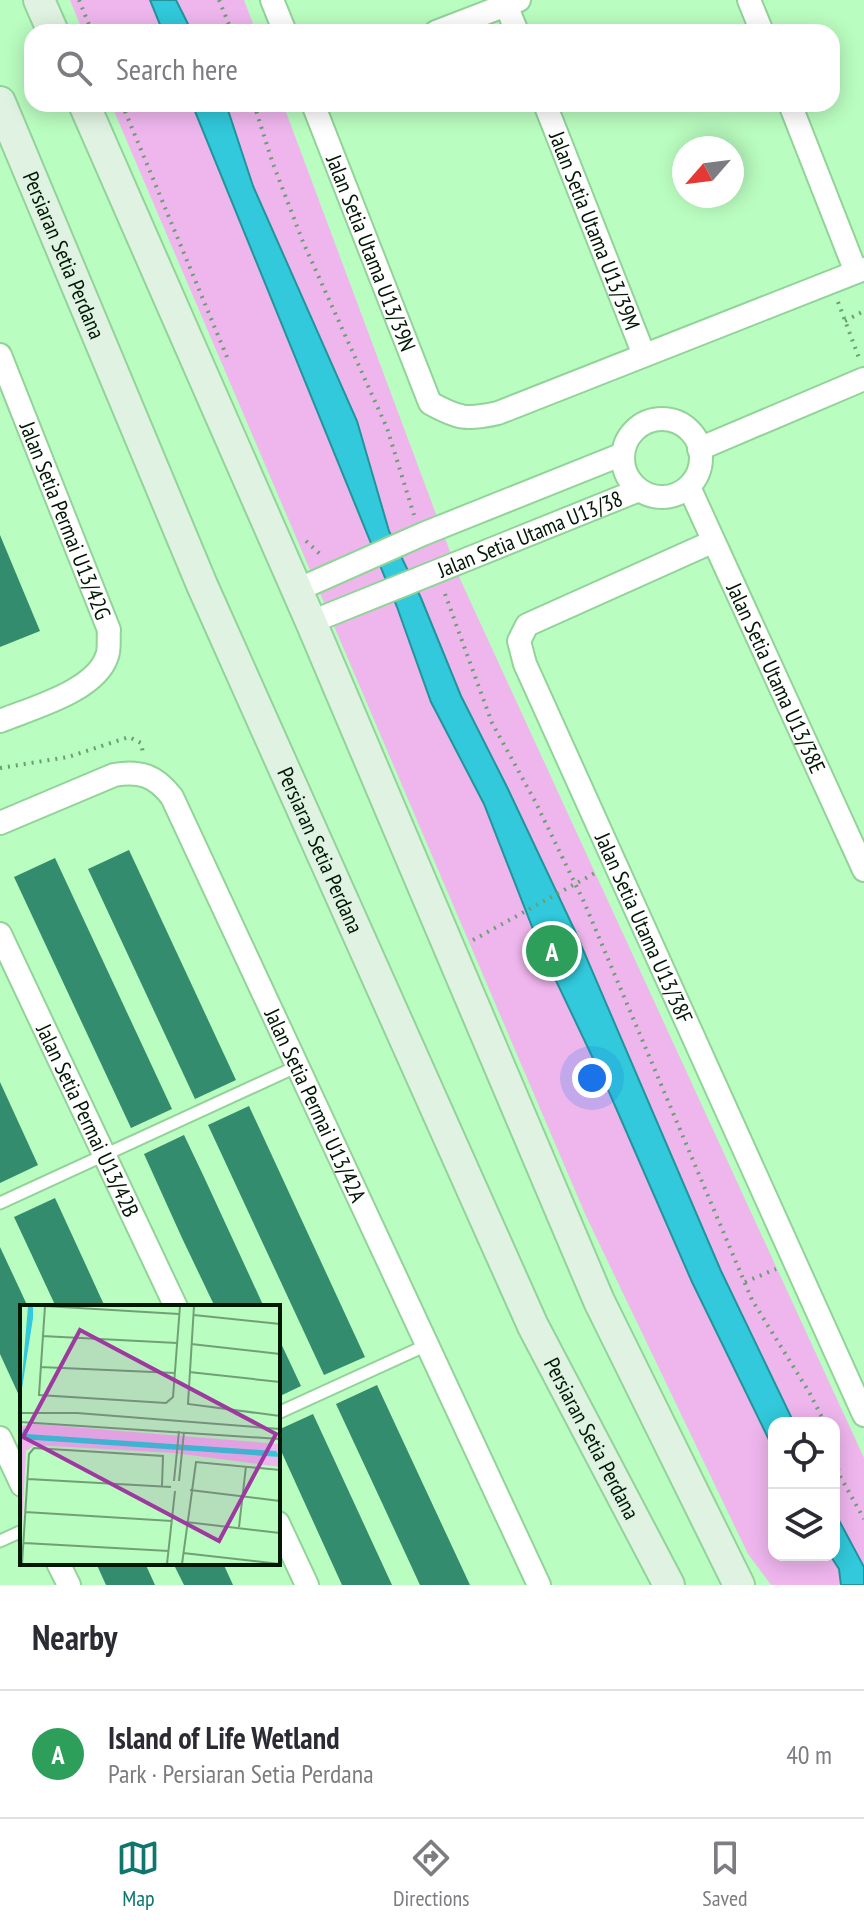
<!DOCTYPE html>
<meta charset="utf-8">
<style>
:root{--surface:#fff;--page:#f2f2f3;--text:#2b2b33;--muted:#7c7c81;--line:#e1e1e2;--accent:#0f766e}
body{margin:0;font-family:"PT Sans Narrow",sans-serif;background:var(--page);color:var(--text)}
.controls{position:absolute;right:24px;bottom:24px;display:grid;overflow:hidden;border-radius:16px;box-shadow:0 4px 20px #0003}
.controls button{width:72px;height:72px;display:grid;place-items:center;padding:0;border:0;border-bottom:2px solid var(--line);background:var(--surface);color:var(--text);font:40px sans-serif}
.compass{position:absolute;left:672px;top:136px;width:72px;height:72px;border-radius:50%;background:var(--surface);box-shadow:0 4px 20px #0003;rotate:242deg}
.you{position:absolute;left:592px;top:1078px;width:28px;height:28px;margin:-20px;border:6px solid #fff;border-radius:50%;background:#1a73e8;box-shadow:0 0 0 12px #1a73e833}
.badge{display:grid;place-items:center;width:52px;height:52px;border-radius:50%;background:var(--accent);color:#fff;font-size:26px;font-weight:700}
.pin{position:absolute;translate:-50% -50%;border:4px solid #fff;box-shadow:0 2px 8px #0006}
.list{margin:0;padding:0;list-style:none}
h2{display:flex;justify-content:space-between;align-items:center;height:104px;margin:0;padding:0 32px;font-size:34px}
h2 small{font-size:26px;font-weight:400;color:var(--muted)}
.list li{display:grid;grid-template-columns:52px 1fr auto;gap:24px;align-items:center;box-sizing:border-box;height:128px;padding:0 32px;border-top:2px solid var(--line)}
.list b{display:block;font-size:30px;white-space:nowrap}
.list p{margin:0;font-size:26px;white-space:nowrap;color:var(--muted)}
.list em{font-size:26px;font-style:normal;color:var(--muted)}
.icon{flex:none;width:44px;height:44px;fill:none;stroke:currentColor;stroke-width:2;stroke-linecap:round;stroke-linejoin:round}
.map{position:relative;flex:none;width:864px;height:1585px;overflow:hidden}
.search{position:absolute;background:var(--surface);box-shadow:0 4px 20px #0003;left:24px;right:24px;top:24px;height:88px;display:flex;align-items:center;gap:20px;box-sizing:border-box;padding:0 28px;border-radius:24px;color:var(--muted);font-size:30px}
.sheet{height:232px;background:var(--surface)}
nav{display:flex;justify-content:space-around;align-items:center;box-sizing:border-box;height:112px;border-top:2px solid var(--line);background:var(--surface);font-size:22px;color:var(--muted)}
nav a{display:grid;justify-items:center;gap:4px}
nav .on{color:var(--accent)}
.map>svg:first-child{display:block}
.green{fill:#efb6ee;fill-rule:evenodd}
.water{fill:#31c9db;stroke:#22949a;stroke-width:2}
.building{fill:#328c6d}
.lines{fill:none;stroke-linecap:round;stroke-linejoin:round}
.service-casing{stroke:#92d399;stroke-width:15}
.minor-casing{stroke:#92d399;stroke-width:26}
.secondary-casing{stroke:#92d399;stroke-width:34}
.path{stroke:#6d9e72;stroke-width:4;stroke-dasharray:2 6;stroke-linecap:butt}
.service{stroke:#fff;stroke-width:11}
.minor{stroke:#fff;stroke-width:22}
.secondary{stroke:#e0f3e2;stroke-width:30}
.labels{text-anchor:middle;stroke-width:6;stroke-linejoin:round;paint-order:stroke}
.street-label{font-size:22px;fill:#001804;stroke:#e5ffe6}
.inset-road{fill:none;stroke:#70a175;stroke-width:2}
.view{fill:#9d399f;fill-opacity:0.15;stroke:#9d399f;stroke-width:4}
.inset-edge{fill:none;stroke:#001804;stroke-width:4}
</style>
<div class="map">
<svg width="864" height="1585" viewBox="0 0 864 1585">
<rect width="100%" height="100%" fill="#bafdc0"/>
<!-- green -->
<g class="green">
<path d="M70,0h174l12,32h-173z"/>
<path d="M111,104h172l178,477 403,877v127h-93l-23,-31 -162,-338zM774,1423h60v132h-60z"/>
</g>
<!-- water -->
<g class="water">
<path d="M150,0h26l16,32h-29z"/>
<path d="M192,104h34l27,82 104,235 32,110 32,67 40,98 46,91 68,144 146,340 73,152h-20v27l-82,-168 -83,-190 -69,-145 -56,-143 -53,-102 -34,-95z"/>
<path d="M834,1511l30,56v18h-23l-2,-16 -9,-14h4z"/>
</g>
<!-- building -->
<g class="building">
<path d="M0,535l40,96 -40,16z"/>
<path d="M129,850l107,230 -41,19 -107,-230z"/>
<path d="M55,858l117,251 -41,19 -117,-251z"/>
<path d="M0,1082l38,83 -38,18z"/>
<path d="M249,1106l116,251 -41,18 -116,-250z"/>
<path d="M184,1135l20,42 60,130h-49l-33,-69 -38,-84z"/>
<path d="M55,1198l29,63 21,46h-49l-42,-90z"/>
<path d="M0,1247l28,60h-6v95l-22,-48z"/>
<path d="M278,1337l23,49 -23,11z"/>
<path d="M377,1385l19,41 74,159h-50l-37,-80 -47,-101z"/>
<path d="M313,1414l19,41 60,130h-50l-60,-132 -4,-7v-16z"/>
<path d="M96,1563h49l10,22h-49z"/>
<path d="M173,1563h50l10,22h-49z"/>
</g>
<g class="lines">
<defs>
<g id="service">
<path d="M0,1203l298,-137"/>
<path d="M278,1413l151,-69"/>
<path d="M0,1541l22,-10"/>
</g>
<g id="minor">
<path d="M272,0l13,32"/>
<path d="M504,0l13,32"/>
<path d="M749,0l13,32"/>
<path d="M436,32l83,-32"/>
<path id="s1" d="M313,104l117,299c29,16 37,17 68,10l366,-144"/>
<path id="s2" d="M545,104l99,251"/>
<path d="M790,104l66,168"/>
<path id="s3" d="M0,355l109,275c-1,8 1,19 -2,26 -11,35 -75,52 -107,65"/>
<circle cx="662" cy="458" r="39"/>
<path d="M699,449l165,-70"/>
<path id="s4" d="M689,487l175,383"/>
<path id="s5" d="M712,542l-185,83 -8,16 6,23 339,751"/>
<path d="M297,590l126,-56 200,-80"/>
<path id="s6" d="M311,622l328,-132"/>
<path id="s7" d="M0,823l114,-48c26,-5 42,1 58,22l367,788"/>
<path id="s8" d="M0,934l176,373"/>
<path d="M0,1438l22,47"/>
<path d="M278,1523l29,62"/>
<path d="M58,1563l11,22"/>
</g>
<g id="secondary">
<path d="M39,0l14,32"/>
<path id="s9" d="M0,102l202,483 331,741 136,259"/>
<path d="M84,104l227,518 288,679 140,284"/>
</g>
</defs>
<!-- service casing -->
<use href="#service" class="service-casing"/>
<!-- minor casing -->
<use href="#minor" class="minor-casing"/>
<!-- secondary casing -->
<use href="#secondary" class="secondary-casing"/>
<!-- path -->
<g class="path">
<path d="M79,0l13,32"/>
<path d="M219,0l13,32"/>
<path d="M122,104l105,253"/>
<path d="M254,104l18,57 31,81 84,186 27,87"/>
<path d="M838,302l21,56"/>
<path d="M845,321l19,-10"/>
<path d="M306,541l14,13"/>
<path d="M445,594l47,129 43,78 49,101 168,398 57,92 16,31"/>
<path d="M0,768l68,-11 61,-20 12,6 2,10"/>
<path d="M473,940l122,-67"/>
<path d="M745,1282l31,-13"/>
<path d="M834,1453l6,23 24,43"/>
</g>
<!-- service -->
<use href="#service" class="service"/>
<!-- minor -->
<use href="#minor" class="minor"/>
<!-- secondary -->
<use href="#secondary" class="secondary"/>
</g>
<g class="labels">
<!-- street labels -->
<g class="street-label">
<text dy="8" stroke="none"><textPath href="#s2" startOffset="136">Jalan Setia Utama U13/39M</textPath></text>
<text dy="8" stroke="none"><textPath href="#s1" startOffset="160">Jalan Setia Utama U13/39N</textPath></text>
<text dy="8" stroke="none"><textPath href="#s9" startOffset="166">Persiaran Setia Perdana</textPath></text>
<text dy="8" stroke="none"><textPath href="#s3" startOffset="178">Jalan Setia Permai U13/42G</textPath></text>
<text dy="8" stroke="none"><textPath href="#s6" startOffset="236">Jalan Setia Utama U13/38</textPath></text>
<text dy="8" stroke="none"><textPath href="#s4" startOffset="210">Jalan Setia Utama U13/38E</textPath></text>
<text dy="8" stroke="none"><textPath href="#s9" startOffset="814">Persiaran Setia Perdana</textPath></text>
<text dy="8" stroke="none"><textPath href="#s5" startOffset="534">Jalan Setia Utama U13/38F</textPath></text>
<text dy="8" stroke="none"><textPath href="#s7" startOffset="530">Jalan Setia Permai U13/42A</textPath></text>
<text dy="8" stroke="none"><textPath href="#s8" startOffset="206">Jalan Setia Permai U13/42B</textPath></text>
<text dy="8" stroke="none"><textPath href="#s9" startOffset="1462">Persiaran Setia Perdana</textPath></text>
</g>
</g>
<!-- overview -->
<g transform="translate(20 1305)">
<rect width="260" height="260" fill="#bafdc0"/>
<path d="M15,119l245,20v23l-106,-14 -139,-8 -9,6 -6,112v-137z" fill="#efb6ee"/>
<path d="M8,1h5v12l-13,83zM4,123l3,6 249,17 4,6 -260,-18z" fill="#31c9db"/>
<path class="inset-road" d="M25,1l-6,89 127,8 7,-6 7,-91M25,1l134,8M174,1l-6,98 92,12M174,10l86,9M22,31l135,7M171,39l89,10M20,62l135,6M169,67l91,10M0,108h57l203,16M0,117l260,17M8,174l143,8M154,176l5,-50M159,176l5,-49M170,185l90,11M5,207l147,9M166,217l94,11M219,222l7,-61M4,238l145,8M163,248l97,11M2,259l7,-110 5,-6 129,8 -1,30M147,259l8,-73M162,259l14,-102 84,8"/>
<path class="view" d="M60,25l196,104 -57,107 -196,-104z"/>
<rect width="260" height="260" class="inset-edge"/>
</g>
</svg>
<div class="controls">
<button><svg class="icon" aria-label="locate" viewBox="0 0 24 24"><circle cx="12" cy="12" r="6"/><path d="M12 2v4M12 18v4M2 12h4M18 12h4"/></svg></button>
<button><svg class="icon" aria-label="layers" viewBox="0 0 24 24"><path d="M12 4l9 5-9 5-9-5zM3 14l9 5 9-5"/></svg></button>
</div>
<svg class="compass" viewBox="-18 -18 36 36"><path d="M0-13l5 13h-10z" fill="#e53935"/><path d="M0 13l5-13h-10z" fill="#7c7c81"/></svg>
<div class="you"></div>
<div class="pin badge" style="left:552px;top:951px;background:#2e9e5b">A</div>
<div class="search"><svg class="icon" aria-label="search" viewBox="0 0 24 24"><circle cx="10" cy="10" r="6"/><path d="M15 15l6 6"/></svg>Search here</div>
</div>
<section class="sheet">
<h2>Nearby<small></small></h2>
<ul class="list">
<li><span class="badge" style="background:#2e9e5b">A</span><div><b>Island of Life Wetland</b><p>Park · Persiaran Setia Perdana</p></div><em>40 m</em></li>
</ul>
</section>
<nav>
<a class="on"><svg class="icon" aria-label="map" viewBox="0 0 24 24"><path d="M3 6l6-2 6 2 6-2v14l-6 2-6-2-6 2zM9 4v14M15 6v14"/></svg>Map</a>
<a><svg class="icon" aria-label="directions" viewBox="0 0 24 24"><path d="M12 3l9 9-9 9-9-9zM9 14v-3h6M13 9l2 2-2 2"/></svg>Directions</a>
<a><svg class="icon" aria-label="saved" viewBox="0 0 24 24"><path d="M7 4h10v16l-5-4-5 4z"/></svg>Saved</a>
</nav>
